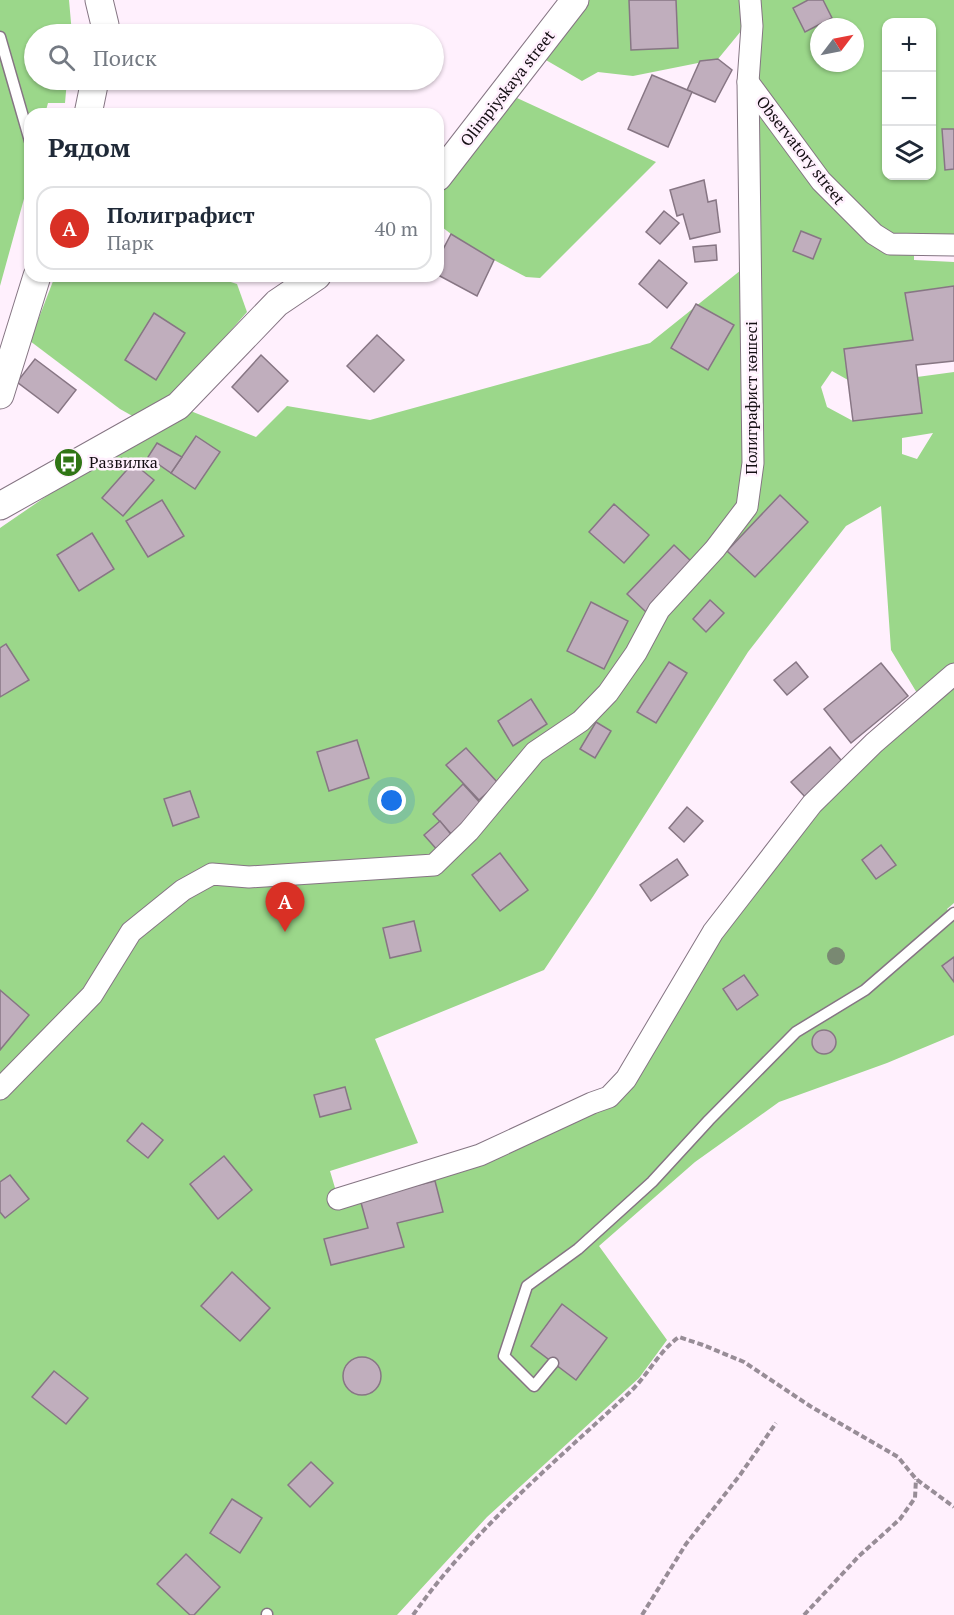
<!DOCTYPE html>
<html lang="ru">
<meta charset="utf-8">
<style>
:root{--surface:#fff;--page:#f6f6f7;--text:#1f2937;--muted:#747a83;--line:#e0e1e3;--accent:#d93025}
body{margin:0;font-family:"PT Serif",serif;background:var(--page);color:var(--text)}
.controls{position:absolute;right:18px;top:18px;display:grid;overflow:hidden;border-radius:12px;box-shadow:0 2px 4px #0004}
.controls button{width:54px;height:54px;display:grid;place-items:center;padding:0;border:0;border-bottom:2px solid var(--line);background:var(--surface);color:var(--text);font:30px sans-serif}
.compass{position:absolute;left:810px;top:18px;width:54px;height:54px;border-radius:50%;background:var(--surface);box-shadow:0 2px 4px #0004;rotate:58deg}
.you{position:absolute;left:392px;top:801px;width:21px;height:21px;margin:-15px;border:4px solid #fff;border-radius:50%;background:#1a73e8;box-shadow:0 0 0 9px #1a73e833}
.badge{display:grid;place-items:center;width:39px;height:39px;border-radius:50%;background:var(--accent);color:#fff;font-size:20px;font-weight:700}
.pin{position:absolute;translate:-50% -50px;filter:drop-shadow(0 2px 3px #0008)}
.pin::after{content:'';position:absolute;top:32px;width:21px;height:18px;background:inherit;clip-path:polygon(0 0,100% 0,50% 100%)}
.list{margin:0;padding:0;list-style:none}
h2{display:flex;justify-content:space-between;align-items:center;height:78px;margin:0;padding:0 24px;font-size:26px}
h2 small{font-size:20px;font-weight:400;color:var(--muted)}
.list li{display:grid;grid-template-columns:39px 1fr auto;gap:18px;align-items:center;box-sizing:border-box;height:84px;margin:0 12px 12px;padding:0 12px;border:2px solid var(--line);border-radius:18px}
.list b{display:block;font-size:22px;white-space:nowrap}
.list p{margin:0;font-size:20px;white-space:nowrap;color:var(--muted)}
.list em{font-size:20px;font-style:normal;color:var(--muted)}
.icon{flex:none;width:33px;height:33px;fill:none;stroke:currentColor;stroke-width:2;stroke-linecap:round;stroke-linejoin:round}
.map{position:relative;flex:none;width:954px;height:1615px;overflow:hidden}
.search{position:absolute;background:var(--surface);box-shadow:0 2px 4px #0004;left:24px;top:24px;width:420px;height:66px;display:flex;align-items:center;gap:15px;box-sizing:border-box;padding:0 21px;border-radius:33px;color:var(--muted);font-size:22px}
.panel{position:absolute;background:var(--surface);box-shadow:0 2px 4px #0004;left:24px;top:108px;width:420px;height:174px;border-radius:18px}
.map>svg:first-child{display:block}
.green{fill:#9bd78a;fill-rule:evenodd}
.building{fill:#c0aebd;stroke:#877684;stroke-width:1.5}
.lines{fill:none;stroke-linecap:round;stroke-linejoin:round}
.service-casing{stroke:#857583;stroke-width:13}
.minor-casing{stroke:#857583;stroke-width:23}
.tertiary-casing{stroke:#857583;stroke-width:29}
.path{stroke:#988d97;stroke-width:4;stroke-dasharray:6 3;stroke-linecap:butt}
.service{stroke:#fff;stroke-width:10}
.minor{stroke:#fff;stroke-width:21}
.tertiary{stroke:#fff;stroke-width:27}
.tree{fill:#798972}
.labels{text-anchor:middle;stroke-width:5;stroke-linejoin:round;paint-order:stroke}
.street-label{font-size:16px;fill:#140e13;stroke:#fff0fd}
.poi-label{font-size:16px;fill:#140e13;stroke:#fff0fd;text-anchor:start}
</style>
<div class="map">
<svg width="954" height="1615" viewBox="0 0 954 1615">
<rect width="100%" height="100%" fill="#fff0fd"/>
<!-- green -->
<g class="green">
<path d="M0,0h69l3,34h-38v46h33l-2,23h-17l-3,11h-15v63l-30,109z"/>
<path d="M588,0h155l3,25 -28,34 -85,17 -35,-4 -16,9 -43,-25z"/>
<path d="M758,0h196v129h-11l3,41 8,-1v70l-40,4v17l40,2v24l-49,7 8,47 -69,9 4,31 -16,-9 -11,16 6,20 26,14 69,-8 -5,-36 37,-5v294l-37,27 -26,-43 -10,-144 -35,20 -98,126 -154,243 -50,75 -169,69 43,104 -88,28 8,27 271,-101 203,-293 142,-130v229l-7,6 7,9v117l-67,28 -108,39 -84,60 -96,84 68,94 -28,38 -152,139 -90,98h-397v-1087l178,-122 78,31 31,-31 83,14 280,-77 101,-81zM886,22h46v154h-46zM819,27h36v36h-36zM933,433l-16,26 -15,-5v-16z"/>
<path d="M517,98l139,64 -116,116 -14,-1 -32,-17 -43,-26 -13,-10v-31z"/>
<path d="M55,276h157l25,8 10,28 -78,89 -33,17 -16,-9 -90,-68z"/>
</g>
<!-- building -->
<g class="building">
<path d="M629,0h47l2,48 -47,2z"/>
<path d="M808,0h15l9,18 -27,14 -12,-24z"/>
<path d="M718,59l14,11 -17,32 -28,-12 13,-29z"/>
<path d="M652,75l40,17 -24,55 -40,-18z"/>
<path d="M942,129h12v40l-9,1z"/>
<rect x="884" y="132" width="2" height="25"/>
<path d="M704,180l4,22 8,-2 4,32 -30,7 -7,-25 -6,2 -7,-26z"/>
<path d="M664,211l15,12 -19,21 -14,-12z"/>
<path d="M801,231l20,8 -8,20 -20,-8z"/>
<path d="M451,234l43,26 -17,36 -39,-21v-16z"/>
<path d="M716,245l1,15 -22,2 -2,-15z"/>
<path d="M659,260l28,23 -20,25 -28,-24z"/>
<path d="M954,286v75l-38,4 6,48 -69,8 -9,-72 69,-9 -8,-47z"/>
<path d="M696,304l38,21 -26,45 -37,-22z"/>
<path d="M154,313l31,20 -29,47 -31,-20z"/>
<path d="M377,335l27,25 -30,32 -27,-26z"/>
<path d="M261,355l27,26 -30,31 -26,-25z"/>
<path d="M35,359l41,31 -18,23 -41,-31z"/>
<path d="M196,436l24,16 -25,37 -24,-16z"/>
<path d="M157,443l25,14 -11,16 -23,-16z"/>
<path d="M133,463l21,17 -31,36 -21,-18z"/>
<path d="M780,495l28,27 -53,55 -28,-26z"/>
<path d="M162,500l22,36 -36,21 -22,-36z"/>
<path d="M614,504l35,31 -25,28 -35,-31z"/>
<path d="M92,533l22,36 -35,22 -22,-36z"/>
<path d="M674,545l19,18 -47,49 -19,-18z"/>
<path d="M710,600l14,13 -18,19 -13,-13z"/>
<path d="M591,602l37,19 -24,48 -37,-18z"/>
<path d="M6,644l23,36 -29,17v-49z"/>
<path d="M669,662l18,11 -31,50 -19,-11z"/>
<path d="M796,662l12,15 -21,18 -13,-15z"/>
<path d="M881,663l27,33 -57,47 -27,-34z"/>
<path d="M531,699l16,25 -34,22 -15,-25z"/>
<path d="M596,722l15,9 -16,27 -15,-9z"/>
<path d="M357,740l12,38 -40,13 -12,-39z"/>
<path d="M830,747l16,19 -38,34 -17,-18z"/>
<path d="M466,748l32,35 -19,17 -33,-35z"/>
<path d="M463,784l20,22 -30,30 -20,-22z"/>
<path d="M190,791l9,26 -26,9 -9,-27z"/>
<path d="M687,807l16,14 -19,21 -15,-14z"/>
<path d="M440,821l14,17 -15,14 -15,-17z"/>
<path d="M881,845l15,20 -20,14 -14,-19z"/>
<path d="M500,853l28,37 -28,21 -28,-36z"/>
<path d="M677,859l11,16 -37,26 -11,-16z"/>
<path d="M414,921l7,30 -31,7 -7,-30z"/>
<path d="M954,957v25l-12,-16z"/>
<path d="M744,975l14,20 -21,15 -14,-21z"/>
<path d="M0,990l29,25 -29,35z"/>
<circle cx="824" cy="1042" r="12"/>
<path d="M345,1087l6,22 -31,8 -6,-22z"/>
<path d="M142,1123l21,17 -15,18 -21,-17z"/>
<path d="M224,1156l28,34 -34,29 -28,-35z"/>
<path d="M10,1175l19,24 -24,19 -5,-6v-30z"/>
<path d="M435,1181l8,31 -46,11 7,24 -73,18 -7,-26 44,-11 -8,-29z"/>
<path d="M232,1272l38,36 -30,33 -39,-35z"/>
<path d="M562,1304l45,34 -31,42 -45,-34z"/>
<circle cx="362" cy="1376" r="19"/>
<path d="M54,1371l34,27 -22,26 -34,-27z"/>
<path d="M311,1462l22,21 -23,24 -22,-22z"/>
<path d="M232,1499l30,19 -22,35 -30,-20z"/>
<path d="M186,1554l34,33 -26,28h-4l-33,-31z"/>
</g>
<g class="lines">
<defs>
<g id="service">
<path d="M0,37l30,104"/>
<path d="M553,1363l-19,23 -30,-30 23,-70 51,-37 74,-67 57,-62 87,-88 69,-42 89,-77"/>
<path d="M267,1615v-1"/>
</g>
<g id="minor">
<path d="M748,82l73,99 53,53 16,10 64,1"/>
<path d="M0,1089l92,-94 39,-63 52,-42 29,-16 37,3 185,-12 35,-34 66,-79 46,-31 27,-28 28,-40 23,-43 56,-61 32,-42 6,-44 -5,-381 4,-56 -2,-26"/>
<path d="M338,1199l142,-44 112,-52 17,-6 17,-18 87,-147 99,-128 62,-61 80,-69"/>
</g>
<g id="tertiary">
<path d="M99,0l6,25 -2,9"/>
<path d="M88,114l7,-34"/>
<path d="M438,177l137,-177"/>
<path d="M0,395l37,-119"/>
<path d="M0,506l178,-100 99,-103 40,-27"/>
</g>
</defs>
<!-- service casing -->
<use href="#service" class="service-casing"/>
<!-- minor casing -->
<use href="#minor" class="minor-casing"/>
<!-- tertiary casing -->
<use href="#tertiary" class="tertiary-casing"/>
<!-- path -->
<g class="path">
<path d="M413,1615c61,-86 141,-152 217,-223 18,-17 29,-41 49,-55l24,8 41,17 66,44 88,51 18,22 38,28"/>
<path d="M642,1615l44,-71 54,-69 36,-52"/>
<path d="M804,1615l55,-59 41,-37 15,-21 1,-19"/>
</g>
<!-- service -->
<use href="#service" class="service"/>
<!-- minor -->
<use href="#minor" class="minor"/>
<!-- tertiary -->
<use href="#tertiary" class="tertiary"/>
</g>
<!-- trees -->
<circle class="tree" cx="836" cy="956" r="9"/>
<!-- icons -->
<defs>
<symbol id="bus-disc" viewBox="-11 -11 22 22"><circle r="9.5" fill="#307515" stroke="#fff0fd"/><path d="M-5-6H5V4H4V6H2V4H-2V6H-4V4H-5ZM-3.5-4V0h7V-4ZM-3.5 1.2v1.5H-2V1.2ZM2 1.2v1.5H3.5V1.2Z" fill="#fff"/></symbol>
</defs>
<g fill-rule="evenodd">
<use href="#bus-disc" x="52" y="446" width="33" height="33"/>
</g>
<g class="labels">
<!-- street labels -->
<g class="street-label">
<text transform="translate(507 88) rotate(-52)" y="6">Olimpiyskaya street</text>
<text transform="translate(801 150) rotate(52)" y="6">Observatory street</text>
<text transform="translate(751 398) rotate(-90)" y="6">Полиграфист көшесі</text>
</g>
<!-- poi labels -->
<g class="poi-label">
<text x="89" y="468">Развилка</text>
</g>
</g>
</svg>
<div class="controls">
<button>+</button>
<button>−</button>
<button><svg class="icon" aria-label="layers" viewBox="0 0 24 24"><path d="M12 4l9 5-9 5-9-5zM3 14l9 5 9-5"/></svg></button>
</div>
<svg class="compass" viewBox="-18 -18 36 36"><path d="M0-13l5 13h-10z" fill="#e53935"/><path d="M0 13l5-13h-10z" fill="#747a83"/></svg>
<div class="you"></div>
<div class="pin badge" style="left:285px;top:932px">A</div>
<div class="search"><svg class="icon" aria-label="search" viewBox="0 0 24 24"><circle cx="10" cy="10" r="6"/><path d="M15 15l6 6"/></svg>Поиск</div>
<section class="panel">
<h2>Рядом<small></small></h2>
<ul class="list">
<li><span class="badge">A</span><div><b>Полиграфист</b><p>Парк</p></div><em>40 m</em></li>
</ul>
</section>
</div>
